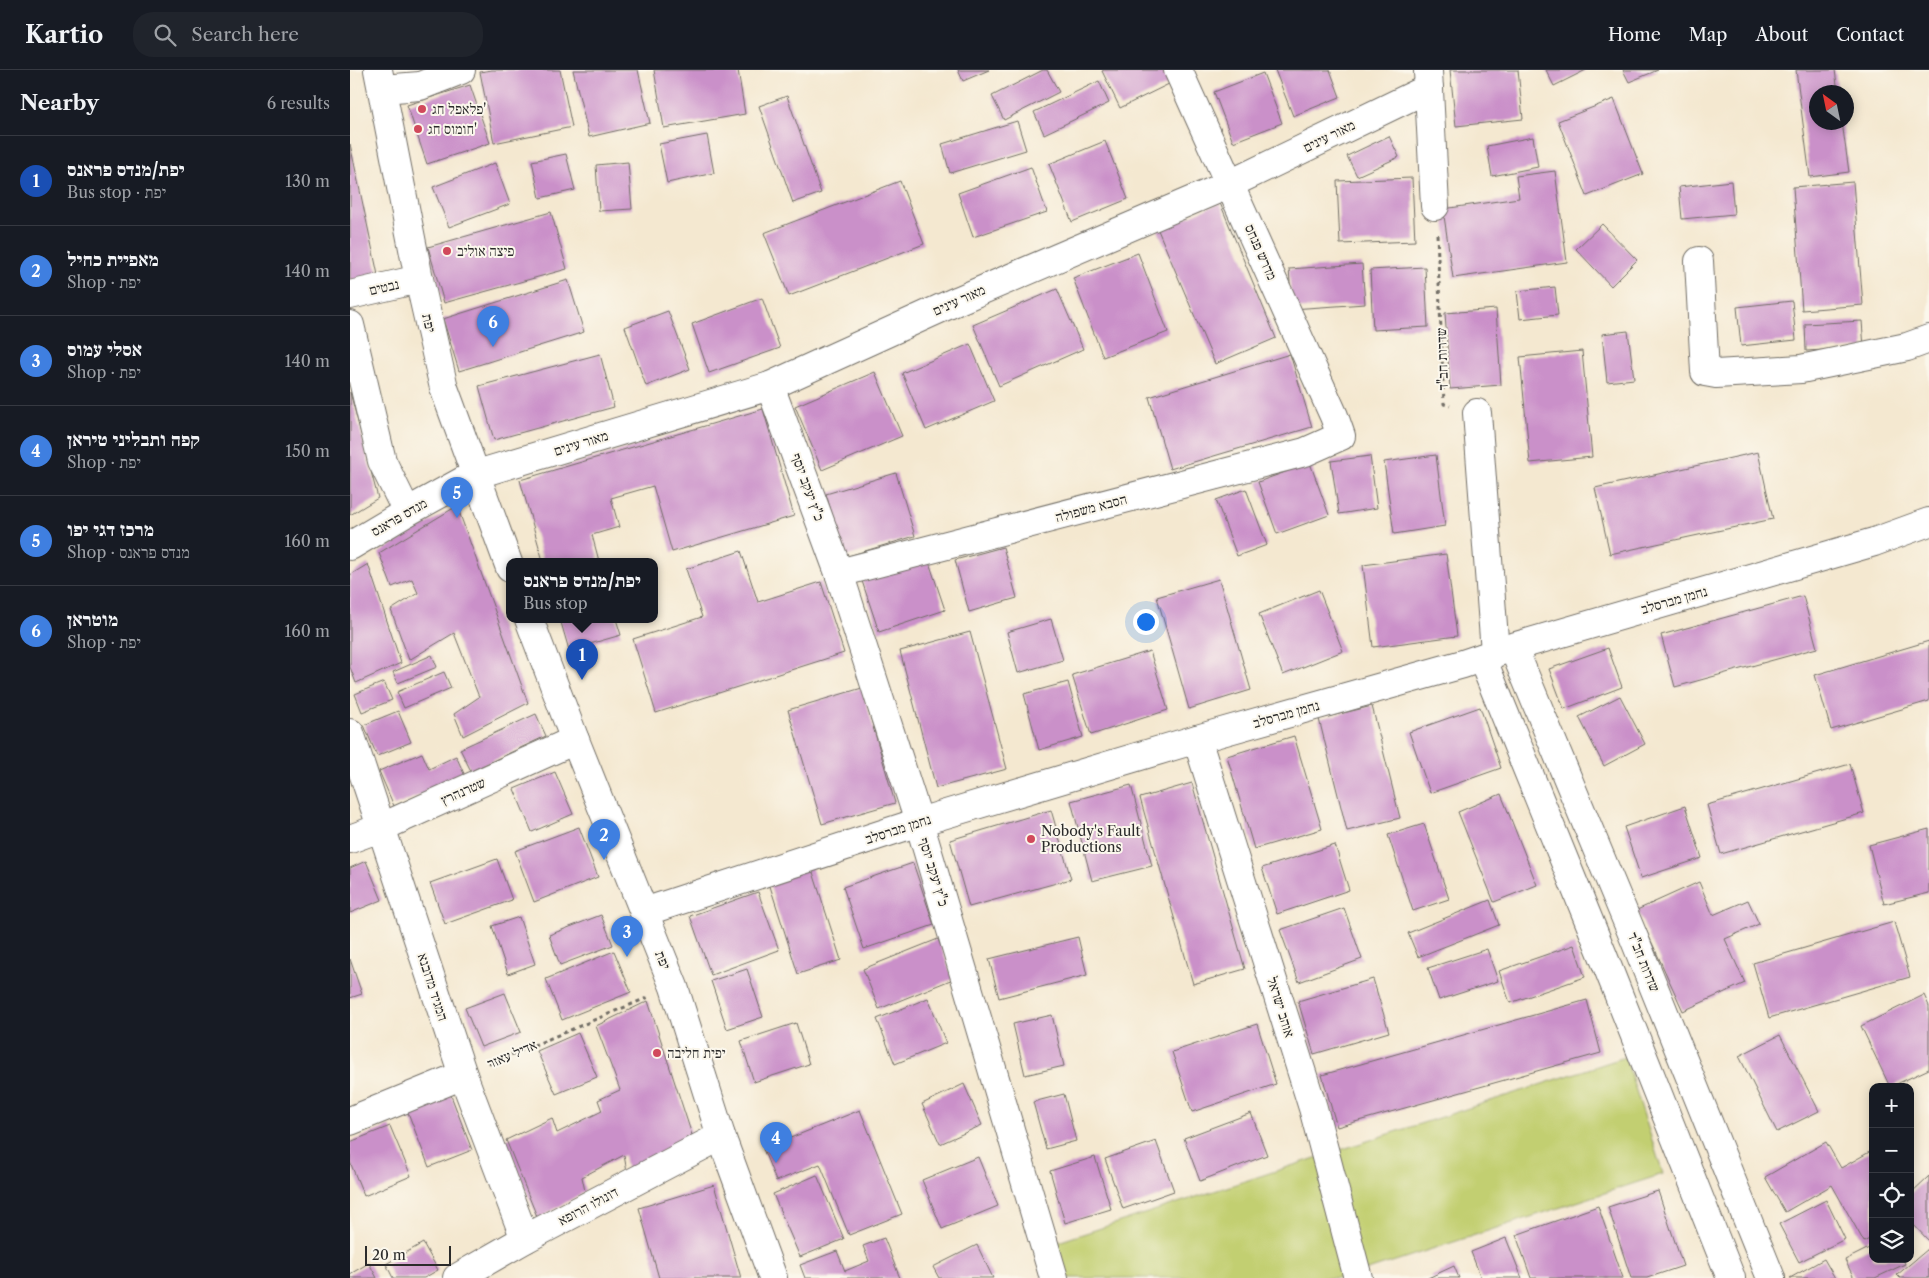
<!DOCTYPE html>
<meta charset="utf-8">
<style>
:root{--surface:#171b24;--page:#20242c;--text:#f1f3f6;--muted:#9ea1a6;--line:#363941;--accent:#0f766e}
body{margin:0;font-family:"Libre Caslon Text","Frank Ruhl Libre",serif;background:var(--page);color:var(--text)}
.controls{position:absolute;right:15px;bottom:15px;display:grid;overflow:hidden;border-radius:10px;box-shadow:0 2px 12px #0003}
.controls button{width:45px;height:45px;display:grid;place-items:center;padding:0;border:0;border-bottom:1px solid var(--line);background:var(--surface);color:var(--text);font:25px sans-serif}
.compass{position:absolute;left:1459px;top:15px;width:45px;height:45px;border-radius:50%;background:var(--surface);box-shadow:0 2px 12px #0003;rotate:327deg}
.scale{position:absolute;left:15px;bottom:12px;width:86px;box-sizing:border-box;padding-left:5px;border:2px solid #2b2b2b;border-top:0;font-size:14px;line-height:18px;white-space:nowrap;color:#2b2b2b;-webkit-text-stroke:4px #fbf7ec;paint-order:stroke}
.you{position:absolute;left:795px;top:551px;width:18px;height:18px;margin:-12px;border:4px solid #fff;border-radius:50%;background:#1a73e8;box-shadow:0 0 0 8px #1a73e833}
.badge{display:grid;place-items:center;width:32px;height:32px;border-radius:50%;background:var(--accent);color:#fff;font-size:16px;font-weight:700}
.pin{position:absolute;translate:-50% -41px;filter:drop-shadow(0 1px 2px #0008)}
.pin::after{content:'';position:absolute;top:26px;width:18px;height:15px;background:inherit;clip-path:polygon(0 0,100% 0,50% 100%)}
.popup{position:absolute;left:156px;top:488px;width:152px;height:65px;box-sizing:border-box;display:grid;place-content:center;border-radius:10px;background:var(--surface);filter:drop-shadow(0 1px 4px #0005);font-size:16px;white-space:nowrap;color:var(--muted)}
.popup b{font-size:19px;color:var(--text)}
.popup::after{content:'';position:absolute;left:50%;top:100%;margin-left:-10px;border:10px solid transparent;border-top-color:var(--surface)}
.list{margin:0;padding:0;list-style:none}
h2{display:flex;justify-content:space-between;align-items:center;height:65px;margin:0;padding:0 20px;font-size:21px}
h2 small{font-size:16px;font-weight:400;color:var(--muted)}
.list li{display:grid;grid-template-columns:32px 1fr auto;gap:15px;align-items:center;box-sizing:border-box;height:90px;padding:0 20px;border-top:1px solid var(--line)}
.list b{display:block;font-size:19px;white-space:nowrap}
.list p{margin:0;font-size:16px;white-space:nowrap;color:var(--muted)}
.list em{font-size:16px;font-style:normal;color:var(--muted)}
.icon{flex:none;width:28px;height:28px;fill:none;stroke:currentColor;stroke-width:2;stroke-linecap:round;stroke-linejoin:round}
.map{position:relative;flex:none;width:1579px;height:1208px;overflow:hidden}
header{display:flex;align-items:center;gap:30px;box-sizing:border-box;height:70px;padding:0 25px;background:var(--surface);border-bottom:1px solid var(--line)}
header strong{font-size:24px}
nav{display:flex;gap:28px;margin-inline-start:auto;font-size:18px}
.search{width:350px;height:45px;background:var(--page);display:flex;align-items:center;gap:12px;box-sizing:border-box;padding:0 18px;border-radius:20px;color:var(--muted);font-size:19px}
main{display:flex}
aside{flex:1;background:var(--surface)}
.map>svg:first-child{display:block}
.green{fill:#c2cf71;stroke:#767d4e}
.building{fill:#ca90c9}
.lines{fill:none;stroke-linecap:round;stroke-linejoin:round}
.minor-casing{stroke:#716d65;stroke-width:30}
.path{stroke:#716d65;stroke-width:3;stroke-dasharray:4 4;stroke-linecap:butt}
.minor{stroke:#fff;stroke-width:28}
.poi-dot{fill:#d1495b;stroke:#fbf7ec;stroke-width:2}
.labels{text-anchor:middle;stroke-width:4;stroke-linejoin:round;paint-order:stroke}
.poi-label{font-size:14px;fill:#2b2b2b;stroke:#fbf7ec;text-anchor:start}
.street-label{font-size:14px;fill:#2b2b2b;stroke:#fbf7ec}
</style>
<header>
<strong>Kartio</strong>
<div class="search"><svg class="icon" aria-label="search" viewBox="0 0 24 24"><circle cx="10" cy="10" r="6"/><path d="M15 15l6 6"/></svg>Search here</div>
<nav><a>Home</a><a>Map</a><a>About</a><a>Contact</a></nav>
</header>
<main>
<aside>
<h2>Nearby<small>6 results</small></h2>
<ul class="list">
<li><span class="badge" style="background:#1a4fb4">1</span><div><b>יפת/מנדס פראנס</b><p>Bus stop · יפת</p></div><em>130 m</em></li>
<li><span class="badge" style="background:#3f7fe0">2</span><div><b>מאפיית כחיל</b><p>Shop · יפת</p></div><em>140 m</em></li>
<li><span class="badge" style="background:#3f7fe0">3</span><div><b>אסלי עמוס</b><p>Shop · יפת</p></div><em>140 m</em></li>
<li><span class="badge" style="background:#3f7fe0">4</span><div><b>קפה ותבליני טיראן</b><p>Shop · יפת</p></div><em>150 m</em></li>
<li><span class="badge" style="background:#3f7fe0">5</span><div><b>מרכז דגי יפו</b><p>Shop · מנדס פראנס</p></div><em>160 m</em></li>
<li><span class="badge" style="background:#3f7fe0">6</span><div><b>מוטראן</b><p>Shop · יפת</p></div><em>160 m</em></li>
</ul>
</aside>
<div class="map">
<svg width="1579" height="1208" viewBox="0 0 1579 1208">
<rect width="100%" height="100%" fill="#fbf7ec"/>
<filter id="ink" filterUnits="userSpaceOnUse"><feTurbulence type="fractalNoise" baseFrequency=".02" numOctaves="2"/><feDisplacementMap in="SourceGraphic" scale="10" xChannelSelector="R" yChannelSelector="G"/><feConvolveMatrix kernelMatrix="1 2 1 2 8 2 1 2 1" color-interpolation-filters="sRGB"/></filter>
<filter id="wash" filterUnits="userSpaceOnUse"><feTurbulence type="fractalNoise" baseFrequency=".0096" numOctaves="4" result="noise"/><feDisplacementMap in="SourceGraphic" scale="20" xChannelSelector="R" yChannelSelector="G"/><feGaussianBlur stdDeviation="1.12" result="paint"/><feColorMatrix in="noise" values="0 0 0 0 0 0 0 0 0 0 0 0 0 0 0 0 0 1.4 0 .05"/><feComposite in="paint" operator="in"/></filter>
<g filter="url(#wash)">
<rect width="100%" height="100%" fill="#f4e8d0"/>
<!-- green -->
<path class="green" d="M1275,987l38,117 -320,104h-280l-11,-34z"/>
<g id="blocks">
<!-- building -->
<g class="building">
<path d="M142,0h68l12,57 -78,16 -14,-71z"/>
<path d="M223,0h65l12,53 -61,14z"/>
<path d="M304,0h84l7,44 -81,14z"/>
<path d="M608,0h31l-26,11z"/>
<path d="M693,0h4l12,22 -55,28 -12,-24z"/>
<path d="M754,0h66l5,11 -55,27 -18,-37z"/>
<path d="M925,0h55l10,27 -47,19z"/>
<path d="M1100,0h68l5,49 -67,7z"/>
<path d="M1196,0h40l-32,16z"/>
<path d="M1273,0h35l-29,12z"/>
<path d="M1446,0h39l3,22h-22v30h26l7,50 -39,5z"/>
<path d="M913,3l19,50 -49,19 -19,-50z"/>
<path d="M749,11l10,22 -65,31 -10,-22z"/>
<path d="M120,15l20,58 -63,21 -20,-59z"/>
<path d="M437,26l34,97 -28,10 -34,-97z"/>
<path d="M1264,29l29,75 -56,22 -29,-75z"/>
<path d="M667,51l9,29 -76,23 -8,-29z"/>
<path d="M357,65l7,38 -47,10 -8,-39z"/>
<path d="M1039,66l10,21 -42,19 -10,-20z"/>
<path d="M1183,67l5,30 -46,9 -5,-30z"/>
<path d="M755,71l23,58 -56,23 -23,-58z"/>
<path d="M0,74l28,131 -28,6z"/>
<path d="M216,84l9,36 -35,8 -8,-37z"/>
<path d="M278,92l4,47 -33,2 -3,-46z"/>
<path d="M145,93l15,41 -61,23 -16,-40z"/>
<path d="M681,97l16,45 -74,25 -15,-44z"/>
<path d="M1205,101l12,91 -114,16 -10,-69 76,-11 -3,-22z"/>
<path d="M1062,108l3,63 -75,3 -3,-63z"/>
<path d="M550,111l24,63 -135,52 -25,-63z"/>
<path d="M1381,111l3,33 -52,5 -3,-32z"/>
<path d="M1503,112l10,123 -61,5 -9,-123z"/>
<path d="M870,133l56,135 -61,26 -57,-134z"/>
<path d="M201,142l16,57 -123,34 -16,-56z"/>
<path d="M1252,154l35,36 -26,26 -35,-37z"/>
<path d="M788,183l30,79 -65,25 -30,-79z"/>
<path d="M1012,194l3,40 -73,5 -3,-40z"/>
<path d="M1075,197l3,60 -55,3 -3,-60z"/>
<path d="M218,210l16,52 -125,39 -16,-52z"/>
<path d="M1205,217l3,28 -38,4 -3,-28z"/>
<path d="M707,219l26,60 -84,37 -26,-61z"/>
<path d="M412,228l18,50 -71,25 -17,-49z"/>
<path d="M1442,231l4,39 -55,6 -4,-39z"/>
<path d="M1146,239l5,76 -51,4 -5,-76z"/>
<path d="M318,241l22,58 -44,17 -21,-59z"/>
<path d="M1512,251l2,27 -58,3 -1,-27z"/>
<path d="M1278,261l6,48 -27,3 -5,-48z"/>
<path d="M620,274l24,57 -68,29 -24,-57z"/>
<path d="M1232,281l10,106 -62,6 -10,-106z"/>
<path d="M250,284l14,53 -120,33 -15,-54z"/>
<path d="M940,284l22,73 -142,42 -21,-72z"/>
<path d="M525,302l27,64 -80,34 -27,-64z"/>
<path d="M0,322l28,106 -28,17z"/>
<path d="M413,339l31,107 -122,36 -19,-66 -42,12 8,29 -27,8 7,26h-56l-23,-81z"/>
<path d="M1408,382l15,67 -163,35 -15,-66z"/>
<path d="M1086,385l9,71 -51,8 -10,-72z"/>
<path d="M1020,386l7,52 -38,6 -8,-53z"/>
<path d="M960,393l19,52 -52,19 -19,-52z"/>
<path d="M546,403l19,63 -70,21 -19,-63z"/>
<path d="M896,419l21,56 -30,11 -21,-56z"/>
<path d="M107,436l71,197 -65,33 -9,-22 25,-17 -25,-64 -45,27 -18,-50 27,-17 -6,-14 -20,8 -13,-34z"/>
<path d="M653,477l14,51 -48,14 -14,-52z"/>
<path d="M391,481l17,51 63,-20 23,71 -188,60 -23,-74 69,-22 -16,-48z"/>
<path d="M1096,484l11,82 -84,11 -10,-82z"/>
<path d="M578,489l17,51 -66,22 -17,-51z"/>
<path d="M18,494l33,99 -45,20 -6,-16v-92z"/>
<path d="M869,509l32,111 -62,19 -32,-112z"/>
<path d="M969,520l24,61 -60,24 -24,-61z"/>
<path d="M1453,526l14,52 -142,39 -14,-52z"/>
<path d="M210,549h56l5,16 -52,15z"/>
<path d="M701,549l12,41 -45,13 -11,-41z"/>
<path d="M620,562l37,137 -71,19 -36,-137z"/>
<path d="M1579,571v60l-98,29 -16,-55z"/>
<path d="M1258,578l14,39 -58,22 -15,-40z"/>
<path d="M800,581l18,59 -77,25 -19,-60z"/>
<path d="M82,585l5,12 -39,16 -5,-11z"/>
<path d="M94,602l7,16 -47,20 -7,-16z"/>
<path d="M34,612l8,18 -30,12 -7,-18z"/>
<path d="M718,612l15,55 -44,13 -15,-56z"/>
<path d="M512,618l33,115 -73,21 -34,-114z"/>
<path d="M1270,626l25,48 -41,22 -25,-49z"/>
<path d="M1022,636l28,112 -53,13 -28,-112z"/>
<path d="M1130,637l21,61 -71,25 -21,-61z"/>
<path d="M48,641l13,31 -34,14 -13,-31z"/>
<path d="M186,644l10,22 -75,35 -11,-22z"/>
<path d="M944,666l28,93 -68,20 -27,-93z"/>
<path d="M72,683l7,16 27,-13 9,20 -71,30 -15,-35z"/>
<path d="M1500,694l14,49 -143,41 -14,-49z"/>
<path d="M205,702l18,42 -41,18 -18,-43z"/>
<path d="M842,713l53,186 -52,15 -53,-186z"/>
<path d="M781,715l21,81 -60,15 -21,-80z"/>
<path d="M1151,724l36,91 -43,17 -36,-90z"/>
<path d="M1335,736l17,52 -61,20 -17,-51z"/>
<path d="M701,740l20,69 -102,28 -19,-67z"/>
<path d="M1074,754l25,75 -36,12 -25,-76z"/>
<path d="M229,757l19,50 -64,25 -19,-51z"/>
<path d="M1579,759v64l-45,11 -15,-59z"/>
<path d="M985,775l14,45 -72,24 -15,-46z"/>
<path d="M147,789l15,41 -67,24 -15,-41z"/>
<path d="M16,791l16,39 -32,13v-45z"/>
<path d="M563,793l21,62 -70,24 -21,-62z"/>
<path d="M461,796l30,94 -43,14 -30,-94z"/>
<path d="M1349,812l14,33 35,-15 11,24 -34,15 20,44 -62,28 -46,-101z"/>
<path d="M408,822l21,58 -68,25 -21,-59z"/>
<path d="M1140,830l9,25 -81,32 -10,-24z"/>
<path d="M994,838l18,51 -63,23 -19,-52z"/>
<path d="M251,845l12,30 -53,20 -11,-30z"/>
<path d="M169,847l16,47 -27,10 -16,-48z"/>
<path d="M1544,852l16,55 -141,41 -16,-55z"/>
<path d="M728,867l9,38 -88,23 -10,-39z"/>
<path d="M588,869l15,40 -74,30 -16,-40z"/>
<path d="M1224,875l11,32 -75,26 -11,-32z"/>
<path d="M1137,879l11,32 -59,19 -11,-32z"/>
<path d="M264,881l17,41 -69,28 -16,-41z"/>
<path d="M0,889l12,35 -12,4z"/>
<path d="M397,899l16,48 -36,12 -16,-48z"/>
<path d="M1023,909l16,53 -75,22 -16,-53z"/>
<path d="M155,923l16,39 -40,15 -16,-39z"/>
<path d="M1574,925l5,11v63l-39,18 -29,-61z"/>
<path d="M578,928l18,45 -51,21 -18,-45z"/>
<path d="M1237,930l14,53 -264,74 -15,-52z"/>
<path d="M298,931l44,134 -65,37 -3,-17 -42,22 3,14 -47,28 -32,-79 46,-22 5,15 45,-22 -4,-11 22,-10 -24,-64z"/>
<path d="M702,945l12,51 -39,9 -12,-51z"/>
<path d="M446,953l13,41 -55,18 -13,-41z"/>
<path d="M907,954l19,60 -84,28 -20,-60z"/>
<path d="M228,963l19,44 -41,17 -19,-43z"/>
<path d="M1430,965l39,76 -42,21 -38,-76z"/>
<path d="M614,1014l18,41 -42,19 -18,-40z"/>
<path d="M100,1023l22,57 -43,17 -22,-57z"/>
<path d="M714,1024l12,47 -30,8 -13,-47z"/>
<path d="M510,1040l42,104 -53,21 -29,-71 -44,17 -13,-32z"/>
<path d="M901,1043l16,42 -67,26 -16,-43z"/>
<path d="M40,1056l21,50 -47,20 -14,-34v-20z"/>
<path d="M806,1071l18,50 -51,18 -18,-50z"/>
<path d="M1476,1072l15,26 32,-18v87l-9,5 -32,-57 -47,27 -20,-35z"/>
<path d="M628,1087l20,49 -56,23 -20,-49z"/>
<path d="M745,1087l16,52 -46,14 -15,-52z"/>
<path d="M467,1105l27,64 -44,18 -27,-63z"/>
<path d="M1579,1106v65l-19,-20v-27z"/>
<path d="M364,1115l27,93h-82l-20,-70z"/>
<path d="M1308,1121l25,75 -36,12h-16l-23,-71z"/>
<path d="M1476,1130l19,39 -46,23 -20,-38z"/>
<path d="M1248,1136l25,72h-92l-15,-43z"/>
<path d="M534,1168l16,40h-95l-5,-13 37,-14 8,20 24,-10 -6,-15z"/>
<path d="M1156,1168l16,40h-41l-10,-26z"/>
<path d="M73,1173l15,27 -14,8h-31l-7,-14z"/>
<path d="M627,1175l16,33h-54l-6,-11z"/>
<path d="M1523,1176v13h30l2,5 -30,14h-21l-9,-18z"/>
<path d="M1578,1179l1,29h-29l-3,-3z"/>
<path d="M1474,1189l11,19h-45z"/>
<path d="M19,1193l8,15h-27v-4z"/>
<path d="M1104,1196l5,12h-31z"/>
</g>
</g>
</g>
<g filter="url(#ink)">
<use href="#blocks" fill-opacity="0" stroke="#716d65" stroke-width="1"/>
<g class="lines">
<defs>
<g id="minor">
<path d="M28,0l41,209 25,109 66,180"/>
<path d="M1078,1l7,135"/>
<path d="M32,19l38,-3 41,-16"/>
<path d="M1349,191l6,111 11,2 85,-5 106,-22 22,-8"/>
<path d="M0,225l69,-16"/>
<path d="M0,255l32,136 25,51"/>
<path d="M420,316l69,187 80,249 135,456"/>
<path d="M1127,343l18,239"/>
<path d="M0,476l57,-34 67,-37 296,-89 189,-86 271,-116 199,-96"/>
<path d="M489,503l466,-121 36,-16 -7,-20 -156,-346"/>
<path d="M179,549l46,121 99,247 47,149 52,142"/>
<path d="M1163,577l121,291 137,340"/>
<path d="M1132,588l120,295 129,325"/>
<path d="M0,663l113,342 62,164"/>
<path d="M847,669l116,369 45,170"/>
<path d="M0,769l30,-11 195,-88"/>
<path d="M294,842l275,-90 278,-83 266,-75 50,-17 361,-105 55,-20"/>
<path d="M0,1051l113,-46"/>
<path d="M107,1208l68,-39 196,-103"/>
</g>
</defs>
<!-- minor casing -->
<use href="#minor" class="minor-casing"/>
<!-- path -->
<g class="path">
<path d="M1087,164l7,170 6,2"/>
<path d="M139,994l160,-67"/>
</g>
<!-- minor -->
<use href="#minor" class="minor"/>
</g>
</g>
<!-- markers -->
<g class="poi-dot">
<circle cx="72" cy="39" r="5"/>
<circle cx="68" cy="59" r="5"/>
<circle cx="97" cy="181" r="5"/>
<circle cx="681" cy="769" r="5"/>
<circle cx="307" cy="983" r="5"/>
</g>
<g class="labels">
<!-- poi labels -->
<g class="poi-label">
<text x="82" y="44">פלאפל חג'</text>
<text x="78" y="64">חומוס חג'</text>
<text x="107" y="186">פיצה אוליב</text>
<text x="691" y="766">Nobody's Fault<tspan x="691" dy="16">Productions</tspan></text>
<text x="317" y="988">יפית חליבה</text>
</g>
<!-- street labels -->
<g class="street-label">
<text transform="translate(979 66) rotate(-26)" y="5">מאור עינים</text>
<text transform="translate(911 182) rotate(66)" y="5">מדרש פנחס</text>
<text transform="translate(34 217) rotate(-13)" y="5">נבטים</text>
<text transform="translate(609 230) rotate(-24)" y="5">מאור עינים</text>
<text transform="translate(79 253) rotate(77)" y="5">יפת</text>
<text transform="translate(1092 289) rotate(-92)" y="5">שדרות חב"ד</text>
<text transform="translate(231 373) rotate(-17)" y="5">מאור עינים</text>
<text transform="translate(458 417) rotate(70)" y="5">כ"ץ יעקב יוסף</text>
<text transform="translate(741 438) rotate(-15)" y="5">הסבא משפולה</text>
<text transform="translate(49 447) rotate(-30)" y="5">מנדס פראנס</text>
<text transform="translate(1324 530) rotate(-16)" y="5">נחמן מברסלב</text>
<text transform="translate(936 644) rotate(-16)" y="5">נחמן מברסלב</text>
<text transform="translate(113 721) rotate(-24)" y="5">שטרנהרץ</text>
<text transform="translate(548 759) rotate(-18)" y="5">נחמן מברסלב</text>
<text transform="translate(584 802) rotate(73)" y="5">כ"ץ יעקב יוסף</text>
<text transform="translate(313 890) rotate(68)" y="5">יפת</text>
<text transform="translate(1294 892) rotate(68)" y="5">שדרות חב"ד</text>
<text transform="translate(83 917) rotate(72)" y="5">המגיד מדובנא</text>
<text transform="translate(931 937) rotate(73)" y="5">אוהב ישראל</text>
<text transform="translate(162 984) rotate(-23)" y="5">אדיל עאזר</text>
<text transform="translate(238 1136) rotate(-28)" y="5">דונולו הרופא</text>
</g>
</g>
</svg>
<div class="controls">
<button>+</button>
<button>−</button>
<button><svg class="icon" aria-label="locate" viewBox="0 0 24 24"><circle cx="12" cy="12" r="6"/><path d="M12 2v4M12 18v4M2 12h4M18 12h4"/></svg></button>
<button><svg class="icon" aria-label="layers" viewBox="0 0 24 24"><path d="M12 4l9 5-9 5-9-5zM3 14l9 5 9-5"/></svg></button>
</div>
<svg class="compass" viewBox="-18 -18 36 36"><path d="M0-13l5 13h-10z" fill="#e53935"/><path d="M0 13l5-13h-10z" fill="#9ea1a6"/></svg>
<div class="scale">20 m</div>
<div class="you"></div>
<div class="pin badge" style="left:232px;top:610px;background:#1a4fb4">1</div>
<div class="popup"><b>יפת/מנדס פראנס</b>Bus stop</div>
<div class="pin badge" style="left:254px;top:790px;background:#3f7fe0">2</div>
<div class="pin badge" style="left:277px;top:887px;background:#3f7fe0">3</div>
<div class="pin badge" style="left:426px;top:1093px;background:#3f7fe0">4</div>
<div class="pin badge" style="left:107px;top:448px;background:#3f7fe0">5</div>
<div class="pin badge" style="left:143px;top:277px;background:#3f7fe0">6</div>
</div>
</main>
